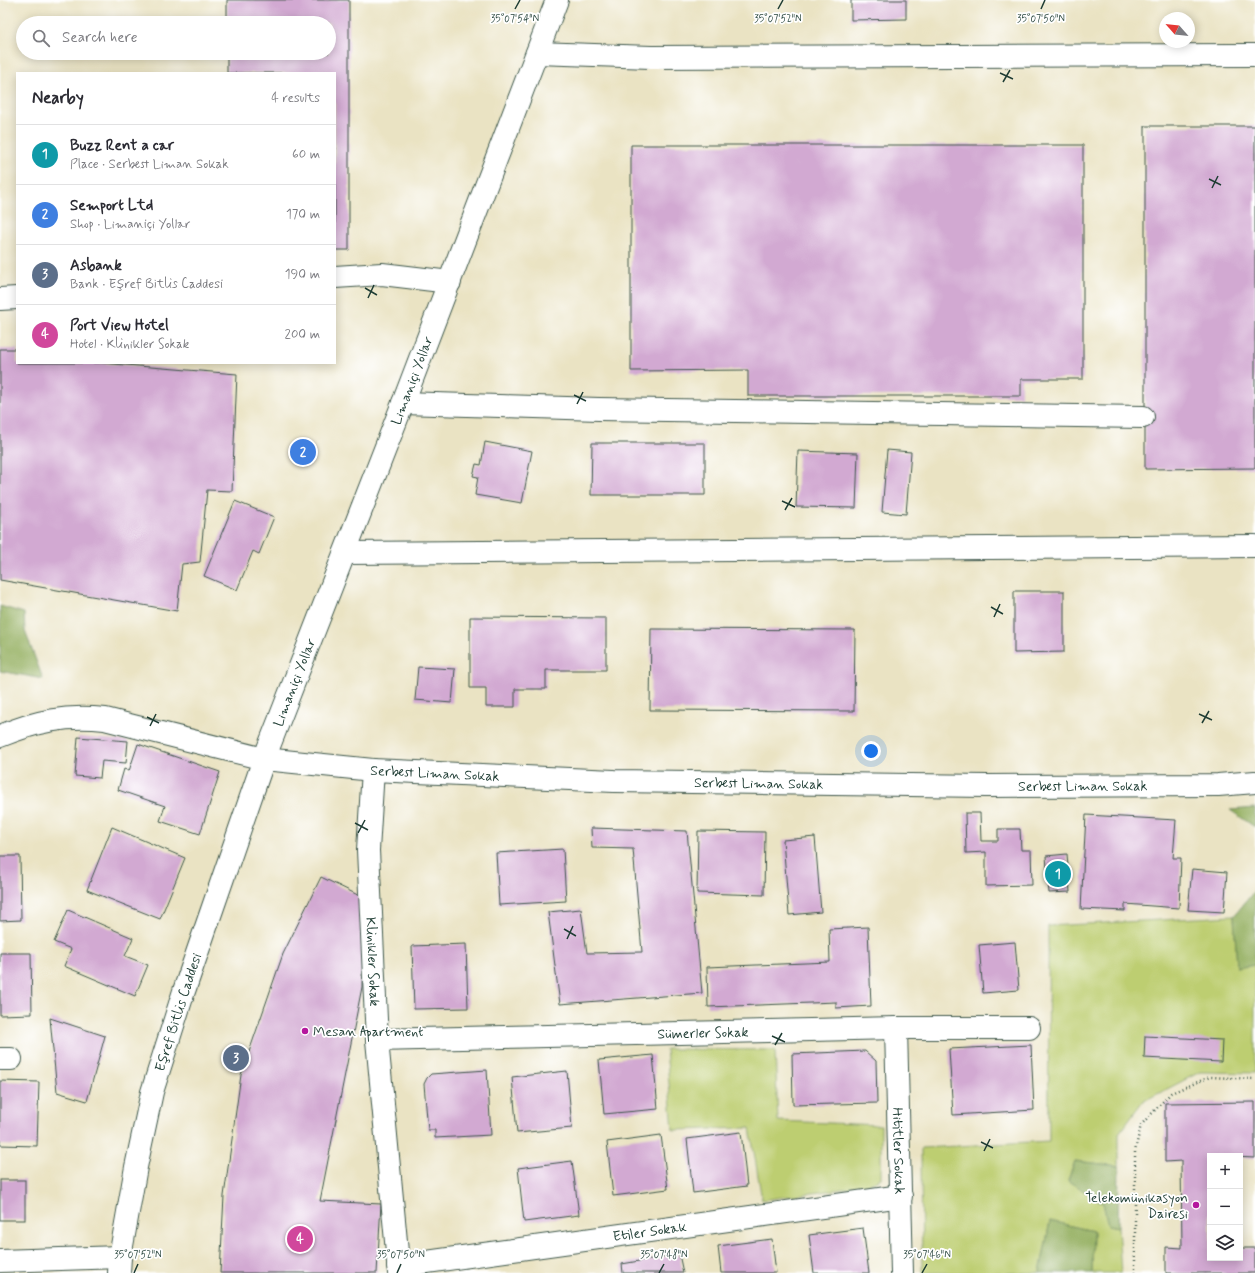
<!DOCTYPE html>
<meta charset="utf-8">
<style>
:root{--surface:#fff;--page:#f2f2f3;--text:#2b2b33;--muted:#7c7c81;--line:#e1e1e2;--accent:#db2777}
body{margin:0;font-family:Mynerve,sans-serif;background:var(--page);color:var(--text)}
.controls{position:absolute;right:12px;bottom:12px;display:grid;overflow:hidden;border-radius:0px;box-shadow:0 2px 10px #0003}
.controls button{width:36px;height:36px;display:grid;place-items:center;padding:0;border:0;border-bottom:1px solid var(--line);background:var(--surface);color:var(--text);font:20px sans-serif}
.compass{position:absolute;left:1159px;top:12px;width:36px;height:36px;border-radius:50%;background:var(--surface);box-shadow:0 2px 10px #0003;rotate:297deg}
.you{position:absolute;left:871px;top:751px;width:14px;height:14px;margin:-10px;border:3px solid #fff;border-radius:50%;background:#1a73e8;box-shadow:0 0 0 6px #1a73e833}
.badge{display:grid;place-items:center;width:26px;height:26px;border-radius:50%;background:var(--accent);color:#fff;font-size:13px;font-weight:700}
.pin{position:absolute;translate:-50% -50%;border:2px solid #fff;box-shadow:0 1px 4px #0006}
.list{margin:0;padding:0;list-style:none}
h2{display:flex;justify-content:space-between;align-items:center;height:52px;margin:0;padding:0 16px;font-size:17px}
h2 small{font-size:13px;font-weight:400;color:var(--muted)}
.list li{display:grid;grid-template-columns:26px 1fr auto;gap:12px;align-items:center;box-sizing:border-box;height:60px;padding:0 16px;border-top:1px solid var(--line)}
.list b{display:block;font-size:15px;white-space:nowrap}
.list p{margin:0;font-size:13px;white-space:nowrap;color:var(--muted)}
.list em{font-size:13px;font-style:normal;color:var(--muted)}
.icon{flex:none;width:22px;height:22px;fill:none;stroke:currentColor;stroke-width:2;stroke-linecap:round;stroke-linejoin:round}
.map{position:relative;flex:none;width:1255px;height:1273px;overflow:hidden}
.search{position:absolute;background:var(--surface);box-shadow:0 2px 10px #0003;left:16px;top:16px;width:320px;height:44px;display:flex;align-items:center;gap:10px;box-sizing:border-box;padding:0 14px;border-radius:22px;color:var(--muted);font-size:15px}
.panel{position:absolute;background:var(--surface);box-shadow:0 2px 10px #0003;left:16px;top:72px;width:320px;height:292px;border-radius:0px}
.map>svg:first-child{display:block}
.green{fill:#bdce71;stroke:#6e8652}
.forest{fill:#96b163;stroke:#5a774c}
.building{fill:#d2a9d2}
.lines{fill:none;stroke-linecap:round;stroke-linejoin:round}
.minor-casing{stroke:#3d5649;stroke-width:24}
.major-casing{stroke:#3d5649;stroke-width:24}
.path{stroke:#3d5649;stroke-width:2.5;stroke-dasharray:1 3;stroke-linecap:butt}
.minor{stroke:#fff;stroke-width:22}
.major{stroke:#fff;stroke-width:22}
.ticks{fill:none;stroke:#1f3d34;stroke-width:1.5}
.poi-dot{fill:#b5179e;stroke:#fff;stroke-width:1.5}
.labels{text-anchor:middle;stroke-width:3.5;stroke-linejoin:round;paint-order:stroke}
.street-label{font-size:14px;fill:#1f3d34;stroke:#fff}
.poi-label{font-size:14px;fill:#1f3d34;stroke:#fff;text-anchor:start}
.ticks-label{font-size:10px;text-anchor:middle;fill:#1f3d34;stroke:#fff;stroke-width:3.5;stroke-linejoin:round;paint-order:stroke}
</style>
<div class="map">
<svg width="1255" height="1273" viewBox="0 0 1255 1273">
<rect width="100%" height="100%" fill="#fff"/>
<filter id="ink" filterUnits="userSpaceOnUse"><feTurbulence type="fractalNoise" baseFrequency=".025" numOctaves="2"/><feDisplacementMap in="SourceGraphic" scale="8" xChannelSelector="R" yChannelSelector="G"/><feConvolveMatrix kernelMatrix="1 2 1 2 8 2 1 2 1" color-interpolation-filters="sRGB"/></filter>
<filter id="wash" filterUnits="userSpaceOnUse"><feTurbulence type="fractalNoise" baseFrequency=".012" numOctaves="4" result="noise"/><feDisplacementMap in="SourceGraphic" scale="16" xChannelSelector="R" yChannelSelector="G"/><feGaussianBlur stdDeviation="0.9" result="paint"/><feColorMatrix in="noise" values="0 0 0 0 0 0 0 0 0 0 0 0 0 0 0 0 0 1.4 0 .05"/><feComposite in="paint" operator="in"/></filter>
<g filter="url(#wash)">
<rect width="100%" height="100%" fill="#eae3c3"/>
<!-- green -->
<g class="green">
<path d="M1234,916l3,51 18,-2v108l-55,-1 -58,30 -23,31v33l-44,-5 -7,19 35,23 5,22 10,2 3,46h-29l1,-42 -43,-10 -10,52h-118l-1,-125 128,-7 -1,-215z"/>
<path d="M666,1049l109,1 3,71 103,4v53l-17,8 -102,14 -12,-72 -77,2z"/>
</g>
<!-- forest -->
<g class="forest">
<path d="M0,606l24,7 1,18 18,48 -43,-8z"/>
<path d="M1255,808v19l-25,-17z"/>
<path d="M1255,890v75l-18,3 -3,-52z"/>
<path d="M1075,1161l44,5 -1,61 -10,-2 -5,-22 -35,-22z"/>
<path d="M1050,1221l43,10 -1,42h-52z"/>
</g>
<g id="blocks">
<!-- building -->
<g class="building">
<path d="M227,0h122v250h-14v-177h-108v-20h102v-30h-102z"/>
<path d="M851,0h55v19l-55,1z"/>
<path d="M1145,126h110v342l-110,1z"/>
<path d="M631,145h452v234h-62v17h-273v-26l-117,1z"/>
<path d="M0,349h17v14h84l136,11 -5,117 -25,-1 -7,72 -18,2 -5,47 -177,-31z"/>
<path d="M485,442l47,9 -10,52 -47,-8 3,-18 -5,-1 3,-12 5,1z"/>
<path d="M592,443h113v52h-114z"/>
<path d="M887,450l24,2 -5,62 -24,-2z"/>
<path d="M798,451l60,2 -2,55 -60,-1z"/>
<path d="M235,501l39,16 -15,37 -6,-3 -16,39 -33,-14z"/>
<path d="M1014,591h50v61l-50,1z"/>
<path d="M470,617l136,1v52h-60v19h-31v18h-29v-19h-16z"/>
<path d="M651,629l204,1 -1,81 -204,-1z"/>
<path d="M418,667l37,2 -3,34 -37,-3z"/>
<path d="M78,737l50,4 -2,22 -24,-2 -2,17 -25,-2z"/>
<path d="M138,744l82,28 -20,62 -40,-13 5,-15 -47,-16 6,-21 5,2z"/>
<path d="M965,813h15l1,28h17v-12h22l1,21h10l1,35 -46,1v-34l-20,1z"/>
<path d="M1086,815l90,5 -3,38h8l-2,50 -54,-4v7l-44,-2z"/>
<path d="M112,827l73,31 -25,61 -73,-29z"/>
<path d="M591,828l96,3 15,162 -142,11 -12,-92 33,-3 6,44 55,-1 -9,-103 -41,-1z"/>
<path d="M698,831l67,1 -1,63 -67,-2z"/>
<path d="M815,837l6,75 -32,3 -6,-75z"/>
<path d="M563,849l3,52 -67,4 -3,-52z"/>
<path d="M1067,854l3,38 -21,1 -3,-37z"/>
<path d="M0,856h20l1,64 -21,1z"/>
<path d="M1192,869l35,3 -3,40 -36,-2z"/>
<path d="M321,877l43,21 -2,89 -42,214 61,3 -4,69h-157l4,-77 17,-121 42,-121z"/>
<path d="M68,910l65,28 -8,18 23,9 -13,31 -71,-30 7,-17 -17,-7z"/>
<path d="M868,927l3,79 -35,2v-6l-128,5 -1,-40 123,-5 -1,-33z"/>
<path d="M1015,942l4,48 -36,3 -4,-48z"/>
<path d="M466,944l2,64 -54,1 -2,-63z"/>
<path d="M0,953h31l1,61 -32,1z"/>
<path d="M50,1018l55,18 -18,65 -30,-9z"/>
<path d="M1145,1036l77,4 -1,22 -77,-4z"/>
<path d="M1031,1045l3,65 -81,5 -4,-66z"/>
<path d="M865,1051l11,10 1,42 -84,2 -1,-51z"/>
<path d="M653,1055l5,54 -54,5 -5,-54z"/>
<path d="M487,1070l4,65 -56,3v-8h-7l-4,-46 3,-6 4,-4z"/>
<path d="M567,1071l5,57 -55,5 -5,-56z"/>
<path d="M0,1081l39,1 -2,64 -37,-1z"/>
<path d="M1255,1102v56l-45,-2v102h30v-10h15v25h-89v-26l16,1 -1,-87 -16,1v-59z"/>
<path d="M741,1132l6,54 -54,7 -6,-54z"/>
<path d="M661,1135l7,54 -55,7 -6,-54z"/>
<path d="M572,1161l7,54 -55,7 -6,-54z"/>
<rect x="0" y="1180" width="25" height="40"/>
<path d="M863,1228l6,45h-55l-5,-38z"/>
<path d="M772,1239l4,34h-55l-3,-27z"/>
<path d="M679,1254l4,19h-60l-1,-9z"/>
</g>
</g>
</g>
<g filter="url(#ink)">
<use href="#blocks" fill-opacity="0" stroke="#3d5649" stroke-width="1"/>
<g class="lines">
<defs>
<g id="minor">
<path d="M537,53l114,4 604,-2"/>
<path d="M335,277l47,-3 68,8"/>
<path d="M0,299l17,-1"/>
<path d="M403,403l196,6 544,8"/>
<path d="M345,553l910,-7"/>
<path id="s1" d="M0,736c37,-15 65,-21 105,-17l159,40 139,-356 154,-403"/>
<path id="s2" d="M373,770l-5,80 9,190 22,233"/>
<path id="s3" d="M896,1028l6,245"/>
<path id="s4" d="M377,1040l519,-12h133"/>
<path d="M0,1059h11"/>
<path d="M0,1261l120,-4"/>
<path id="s5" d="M398,1266l503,-70"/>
</g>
<g id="major">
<path id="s6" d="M119,1273l1,-16 16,-90 16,-75 32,-101 80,-232 109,11 241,11 373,5 231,-1 37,-3"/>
</g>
</defs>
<!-- minor casing -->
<use href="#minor" class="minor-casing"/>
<!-- major casing -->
<use href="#major" class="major-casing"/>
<!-- path -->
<path class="path" d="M1135,1273v-122l6,-26 30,-32 39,-16 45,2"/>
<!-- minor -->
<use href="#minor" class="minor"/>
<!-- major -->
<use href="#major" class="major"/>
</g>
</g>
<!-- ticks -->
<path class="ticks" d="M515,9l5,-9M778,9l5,-9M1041,9l4,-9M1000,73l13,6M1003,82l7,-12M1209,179l12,6M1212,188l6,-12M365,288l12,7M368,298l6,-13M574,395l12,6M577,404l6,-12M782,501l13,6M785,510l7,-12M991,607l12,7M994,617l6,-13M1199,714l13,6M147,717l12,6M1202,723l7,-12M150,726l6,-12M355,823l13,7M358,833l7,-13M564,929l12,7M567,939l6,-13M772,1036l13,6M775,1045l7,-12M981,1142l12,6M984,1151l6,-12M134,1273l4,-9M397,1273l4,-9M659,1273l5,-9M922,1273l5,-9"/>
<!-- markers -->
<g class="poi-dot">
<circle cx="305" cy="1031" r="4"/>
<circle cx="1196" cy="1205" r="4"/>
</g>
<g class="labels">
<!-- street labels -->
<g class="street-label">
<text dy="5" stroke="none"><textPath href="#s1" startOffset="678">Limaniçi Yollar</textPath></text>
<text dy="5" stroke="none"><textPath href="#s1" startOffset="354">Limaniçi Yollar</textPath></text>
<text dy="5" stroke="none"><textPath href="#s6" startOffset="707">Serbest Liman Sokak</textPath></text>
<text dy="5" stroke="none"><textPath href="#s6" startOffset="1031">Serbest Liman Sokak</textPath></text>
<text dy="5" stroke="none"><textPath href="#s6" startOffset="1355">Serbest Liman Sokak</textPath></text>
<text dy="5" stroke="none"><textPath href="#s2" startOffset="192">Klinikler Sokak</textPath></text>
<text dy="5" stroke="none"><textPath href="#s6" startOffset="268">Eşref Bitlis Caddesi</textPath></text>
<text dy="5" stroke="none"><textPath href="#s4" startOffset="326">Sümerler Sokak</textPath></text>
<text dy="5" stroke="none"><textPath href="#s3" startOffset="123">Hititler Sokak</textPath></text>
<text dy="5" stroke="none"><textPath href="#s5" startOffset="254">Etiler Sokak</textPath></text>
</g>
<!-- poi labels -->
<g class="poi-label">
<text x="313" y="1036">Mesan Apartment</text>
<text x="1188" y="1202" text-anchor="end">Telekomünikasyon<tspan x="1188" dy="16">Dairesi</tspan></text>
</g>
</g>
<g class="ticks-label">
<text x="515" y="22">35°07'54"N</text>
<text x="778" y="22">35°07'52"N</text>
<text x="1041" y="22">35°07'50"N</text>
<text x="138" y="1258">35°07'52"N</text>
<text x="401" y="1258">35°07'50"N</text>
<text x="664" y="1258">35°07'48"N</text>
<text x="927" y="1258">35°07'46"N</text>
</g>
</svg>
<div class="controls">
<button>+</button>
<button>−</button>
<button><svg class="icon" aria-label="layers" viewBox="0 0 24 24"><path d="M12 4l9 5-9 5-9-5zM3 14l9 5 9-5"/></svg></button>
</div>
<svg class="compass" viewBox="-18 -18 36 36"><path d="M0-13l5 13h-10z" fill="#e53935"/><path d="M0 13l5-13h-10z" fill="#7c7c81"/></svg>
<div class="you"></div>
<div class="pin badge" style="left:1058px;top:874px;background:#0f9aa8">1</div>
<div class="pin badge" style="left:303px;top:452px;background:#3f7fe0">2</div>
<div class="pin badge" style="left:236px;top:1058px;background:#5c6f8a">3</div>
<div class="pin badge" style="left:300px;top:1239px;background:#d1479c">4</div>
<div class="search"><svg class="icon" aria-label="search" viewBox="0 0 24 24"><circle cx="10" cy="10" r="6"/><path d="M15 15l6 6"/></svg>Search here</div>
<section class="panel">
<h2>Nearby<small>4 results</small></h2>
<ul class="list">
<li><span class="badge" style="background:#0f9aa8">1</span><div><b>Buzz Rent a car</b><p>Place · Serbest Liman Sokak</p></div><em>60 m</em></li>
<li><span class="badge" style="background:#3f7fe0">2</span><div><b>Semport Ltd</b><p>Shop · Limaniçi Yollar</p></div><em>170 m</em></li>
<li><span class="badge" style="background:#5c6f8a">3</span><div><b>Asbank</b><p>Bank · Eşref Bitlis Caddesi</p></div><em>190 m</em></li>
<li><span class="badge" style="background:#d1479c">4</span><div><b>Port View Hotel</b><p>Hotel · Klinikler Sokak</p></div><em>200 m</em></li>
</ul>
</section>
</div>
